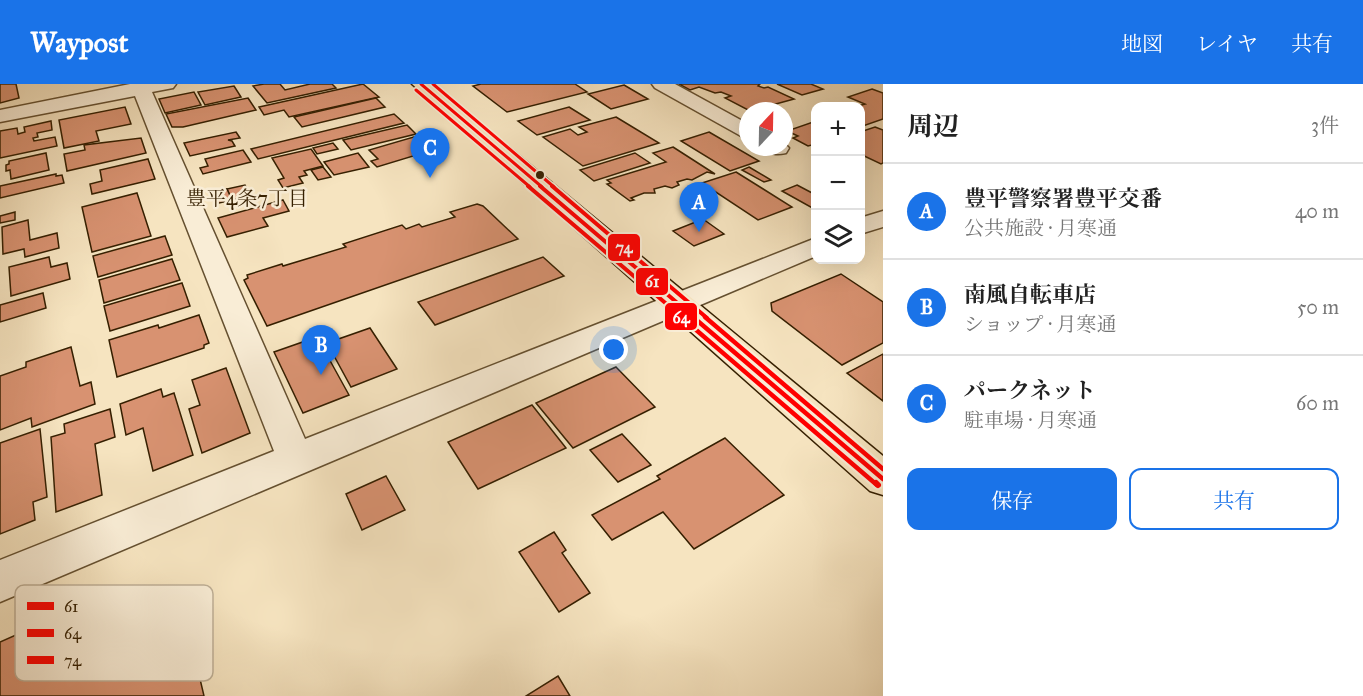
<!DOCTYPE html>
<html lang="ja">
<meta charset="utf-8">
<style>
:root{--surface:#fff;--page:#f2f2f2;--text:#222;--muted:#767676;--line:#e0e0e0;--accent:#1a73e8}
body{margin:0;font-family:"IM FELL Great Primer","Noto Serif JP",serif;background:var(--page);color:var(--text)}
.controls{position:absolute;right:18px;top:18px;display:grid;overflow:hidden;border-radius:12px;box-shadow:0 6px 24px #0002}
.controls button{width:54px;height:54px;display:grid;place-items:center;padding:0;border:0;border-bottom:2px solid var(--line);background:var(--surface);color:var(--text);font:30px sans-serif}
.compass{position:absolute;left:739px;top:18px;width:54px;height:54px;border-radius:50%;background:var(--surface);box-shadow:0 6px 24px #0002;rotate:22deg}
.you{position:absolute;left:614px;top:266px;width:21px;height:21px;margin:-15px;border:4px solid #fff;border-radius:50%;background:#1a73e8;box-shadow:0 0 0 9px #1a73e833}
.badge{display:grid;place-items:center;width:39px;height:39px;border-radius:50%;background:var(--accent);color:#fff;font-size:20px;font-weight:700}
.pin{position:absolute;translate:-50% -50px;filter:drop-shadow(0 2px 3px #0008)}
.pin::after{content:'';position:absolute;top:32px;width:21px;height:18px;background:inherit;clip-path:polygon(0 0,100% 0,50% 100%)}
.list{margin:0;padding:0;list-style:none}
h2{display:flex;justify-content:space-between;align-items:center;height:78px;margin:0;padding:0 24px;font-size:26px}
h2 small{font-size:20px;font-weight:400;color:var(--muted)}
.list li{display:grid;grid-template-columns:39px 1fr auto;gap:18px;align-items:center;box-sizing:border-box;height:96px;padding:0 24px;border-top:2px solid var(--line)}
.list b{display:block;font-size:22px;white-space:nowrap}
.list p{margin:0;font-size:20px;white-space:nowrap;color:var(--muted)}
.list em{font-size:20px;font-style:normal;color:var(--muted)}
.actions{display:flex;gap:12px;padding:18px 24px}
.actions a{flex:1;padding:14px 0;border:2px solid var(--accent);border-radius:12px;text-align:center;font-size:21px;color:var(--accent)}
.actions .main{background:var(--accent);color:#fff}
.icon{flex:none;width:33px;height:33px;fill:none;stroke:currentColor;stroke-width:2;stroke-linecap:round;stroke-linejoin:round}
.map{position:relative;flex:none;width:883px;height:612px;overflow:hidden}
header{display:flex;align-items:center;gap:36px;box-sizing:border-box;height:84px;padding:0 30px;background:var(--accent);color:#fff}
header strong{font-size:28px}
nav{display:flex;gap:33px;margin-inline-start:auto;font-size:21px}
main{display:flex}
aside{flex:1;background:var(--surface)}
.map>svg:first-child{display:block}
.building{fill:#d89271;stroke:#351f00;stroke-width:1.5}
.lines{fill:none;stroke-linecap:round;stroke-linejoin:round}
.minor-casing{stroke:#655030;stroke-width:3}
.trunk-casing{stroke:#351f00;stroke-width:3}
.minor{fill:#f9edd6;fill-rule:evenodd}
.trunk{fill:#f6e4c0;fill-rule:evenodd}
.bus-1-far2-casing{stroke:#f9edd6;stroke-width:6}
.bus-1-far1-casing{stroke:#f9edd6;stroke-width:8}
.bus-1-casing{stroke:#f9edd6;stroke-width:9}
.bus-2-far3-casing{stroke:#f9edd6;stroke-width:6}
.bus-2-far2-casing{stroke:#f9edd6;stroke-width:8}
.bus-2-far1-casing{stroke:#f9edd6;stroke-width:9}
.bus-2-casing{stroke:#f9edd6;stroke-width:10}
.bus-3-far2-casing{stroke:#f9edd6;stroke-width:6}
.bus-3-far1-casing{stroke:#f9edd6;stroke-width:8}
.bus-3-casing{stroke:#f9edd6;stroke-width:9}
.bus-1-far2{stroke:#f00;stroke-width:3}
.bus-1-far1{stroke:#f00;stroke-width:4}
.bus-1{stroke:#f00;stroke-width:4.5}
.bus-2-far3{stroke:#f00;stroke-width:3}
.bus-2-far2{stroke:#f00;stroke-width:4}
.bus-2-far1{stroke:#f00;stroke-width:4.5}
.bus-2{stroke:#f00;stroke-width:6}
.bus-3-far2{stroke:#f00;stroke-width:3}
.bus-3-far1{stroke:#f00;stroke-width:4}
.bus-3{stroke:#f00;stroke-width:4.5}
.bus-dot{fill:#351f00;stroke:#f9edd6;stroke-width:2}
.labels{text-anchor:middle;stroke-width:5;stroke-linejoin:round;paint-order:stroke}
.far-neighbourhood-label{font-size:20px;fill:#351f00;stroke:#f9edd6}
.key{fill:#f9edd6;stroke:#beaf96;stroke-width:1.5}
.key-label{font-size:16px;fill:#351f00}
.line-badge{stroke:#f9edd6;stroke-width:2}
.badge-label{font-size:16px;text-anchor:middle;font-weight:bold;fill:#fff}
</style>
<header>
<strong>Waypost</strong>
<nav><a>地図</a><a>レイヤ</a><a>共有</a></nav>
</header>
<main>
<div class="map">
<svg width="883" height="612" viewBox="0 0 883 612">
<rect width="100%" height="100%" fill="#f6e4c0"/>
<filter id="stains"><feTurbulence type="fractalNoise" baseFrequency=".00333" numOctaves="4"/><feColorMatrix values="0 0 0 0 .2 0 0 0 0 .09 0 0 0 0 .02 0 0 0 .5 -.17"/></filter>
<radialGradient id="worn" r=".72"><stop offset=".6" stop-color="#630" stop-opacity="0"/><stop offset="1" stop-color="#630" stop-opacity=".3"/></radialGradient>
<!-- building -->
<g class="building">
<path d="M0,0h16l3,14 -19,5z"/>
<path d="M264,0h16l5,6 25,-6h22l4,4 -69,15 -14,-17z"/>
<path d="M363,0l16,13 -90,20 -5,-7 -20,5 -5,-8z"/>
<path d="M481,0h94l12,8 -80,20 -34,-26z"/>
<path d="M679,0h81l-2,2 6,2 4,-1 26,12 -44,12 -25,-13 6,-2 -10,-4 -6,1 -16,-6 -9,3z"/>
<path d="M777,0h34l12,5 -21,6z"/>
<path d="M624,1l24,14 -37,10 -23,-15z"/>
<path d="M234,2l7,11 -36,8 -7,-13z"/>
<path d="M872,5l11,4v26l-23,8v-21h-2l7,-2 -17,-7z"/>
<path d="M194,8l7,13 -36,8 -6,-14z"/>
<path d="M248,14l8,12 -73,17h-11l-6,-13z"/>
<path d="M376,14l9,9 -83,20 -8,-10z"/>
<path d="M125,23l6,17 -35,7 3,10 -35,7 -5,-28z"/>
<path d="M569,23l21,13 -53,15 -19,-14z"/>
<path d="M394,30l10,9 -146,36 -7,-10z"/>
<path d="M616,33l43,26 -76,23 -40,-29 27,-8 8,6 9,-3 -8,-5z"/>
<path d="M51,37l1,9 -15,3 1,4 -5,1 1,3 21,-4 2,9 -57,12v-27l17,-3 1,6 7,-2 -1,-5z"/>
<path d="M816,37v23l-8,2 -15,-8 5,-2 -11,-5z"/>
<path d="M407,41l9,9 -65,16 -8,-10z"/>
<path d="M875,43l8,3v33l-2,1 -21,-10v-22z"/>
<path d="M236,48l4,6 -12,2 4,1 3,5 -45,10 -6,-13z"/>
<path d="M709,48l50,29 -29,10 -49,-30z"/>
<path d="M417,52l16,14 -56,17 -6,-6 7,-2 -9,-9z"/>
<path d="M141,54l5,15 -79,18 -3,-17 21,-4 -1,-5z"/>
<path d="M333,59l5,6 -21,5 -4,-6z"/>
<path d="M673,63l42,27 -8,-2 -15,8 -5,-1 -10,3 2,3 -7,3 -7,-2 -11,3 1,4h-11l-13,5 3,2 -4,1 -23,-17 4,-1 -4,-3 59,-18 -13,-9z"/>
<path d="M311,65l12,17 -19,5 3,4 -8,2 4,6 -20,5 -5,-8 6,-2 -12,-20z"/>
<path d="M243,66l8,12 -48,12 -3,-6 8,-2 -3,-7z"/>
<path d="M46,69l3,17 -38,9 -1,-9 -4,1v-6l3,-1v-3z"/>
<path d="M358,69l11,14 -35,8 -10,-13z"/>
<path d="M635,69l15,10 -56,18 -14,-11z"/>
<path d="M148,75l7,20 -63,15 -2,-10 12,-3 -2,-11z"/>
<path d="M323,83l8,10 -13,3 -7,-10z"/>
<path d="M749,83l22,13 -7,2 -22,-12z"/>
<path d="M736,88l56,35 -34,13 -56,-37z"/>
<path d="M56,90v2l6,-1 2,8 -64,15v-12z"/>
<path d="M245,101l5,10 -18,5 -5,-11z"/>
<path d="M797,101l19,10v15l-34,-19z"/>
<path d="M227,105l5,11 -17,4 -5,-10z"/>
<path d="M137,109l14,43 -59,16 -10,-45z"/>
<path d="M283,116l6,11 -26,7 5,8 -41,11 -9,-19z"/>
<path d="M477,120l6,2 35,33 -251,87 -23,-46 4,-2 -1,-3 35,-11 1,2 63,-19 -3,-3 59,-19 4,4 13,-5 3,3 33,-10 -5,-5z"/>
<path d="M15,128v8l-15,3v-7z"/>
<path d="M703,135l21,15 -30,12 -21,-15z"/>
<path d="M28,136l2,20 27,-7 2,15 -34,9 -1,-8 -21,5 -1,-27z"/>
<path d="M165,152l7,19 -74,22 -5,-21z"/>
<path d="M49,173l2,10 16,-4 3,16 -59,17 -2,-29z"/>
<path d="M543,173l21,19 -129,49 -17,-23z"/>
<path d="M172,175l8,21 -76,23 -5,-23z"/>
<path d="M841,190l42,28v41l-41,22 -70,-54 -1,-8z"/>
<path d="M182,199l8,23 -80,25 -6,-25z"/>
<path d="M43,209l3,15 -46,14v-17z"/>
<path d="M199,231l10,28 -5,2v3l-87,29 -8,-37 49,-15 1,3z"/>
<path d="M370,244l27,41 -46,18 -24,-44z"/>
<path d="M317,253l32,58 -46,18 -29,-61z"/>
<path d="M71,263l9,39 11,-4 4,22 -63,23 -1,-9 -31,12v-54l26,-9v-5z"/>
<path d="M883,270v47l-36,-28z"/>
<path d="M616,283l39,40 -82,41 -37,-45z"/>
<path d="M226,284l24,65 -48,20 -13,-44 11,-4 -8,-25z"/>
<path d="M161,305l2,8 11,-4 19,62 -40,16 -10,-43 -17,7 -6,-31z"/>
<path d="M532,321l34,43 -88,41 -30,-47z"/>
<path d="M110,325l5,28 -20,7 7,51 -46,17 -5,-75 14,-4 -1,-9z"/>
<path d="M40,345l7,68 -14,5 2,18 -35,14v-91z"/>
<path d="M622,350l29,31 -33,17 -28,-32z"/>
<path d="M725,354l59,57 -90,54 -31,-37 -51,28 -20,-25 68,-36 -3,-3z"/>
<path d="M386,392l19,34 -43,20 -16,-36z"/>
<path d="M554,448l12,18 -4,3 28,40 -31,19 -40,-60z"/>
<path d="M97,515l1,18 31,-14 4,21 49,-22 22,94h-204v-54z"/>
<path d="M558,592l12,20h-44z"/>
</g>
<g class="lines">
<defs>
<g id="minor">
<path d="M130,0h46l-3,4 -21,4 153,347 511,-201v18l-816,346v-42l274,-109 -139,-355 -135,26v-12z"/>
<path d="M652,0h23l73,40v14l-7,-2 -86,-48z"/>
<path d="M784,59l5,5 -3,5c-9,2 -15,2 -21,-6h19z"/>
<path d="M883,127v16l-23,7v-16z"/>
</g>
<path id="trunk" d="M412,0h20l451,372v39l-13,-4z"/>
</defs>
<!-- minor casing -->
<use href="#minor" class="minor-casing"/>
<!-- trunk casing -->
<use href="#trunk" class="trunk-casing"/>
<!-- minor -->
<use href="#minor" class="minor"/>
<!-- trunk -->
<use href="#trunk" class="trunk"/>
<defs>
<path id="bus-1-far2" d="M421,0l121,103"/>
<path id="bus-1-far1" d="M540,102l155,132"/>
<path id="bus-1" d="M693,233l190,162"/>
<path id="bus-2-far3" d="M416,6l114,97"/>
<path id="bus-2-far2" d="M528,102l155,132"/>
<path id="bus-2-far1" d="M681,233l196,168"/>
<path id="bus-2" d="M876,399l2,2"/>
<path id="bus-3-far2" d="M433,0l121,103"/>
<path id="bus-3-far1" d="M552,102l155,132"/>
<path id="bus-3" d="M705,233l178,152"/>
</defs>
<!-- bus-1-far2 casing -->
<use href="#bus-1-far2" class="bus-1-far2-casing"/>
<!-- bus-1-far1 casing -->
<use href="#bus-1-far1" class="bus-1-far1-casing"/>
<!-- bus-1 casing -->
<use href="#bus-1" class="bus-1-casing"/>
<!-- bus-2-far3 casing -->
<use href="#bus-2-far3" class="bus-2-far3-casing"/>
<!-- bus-2-far2 casing -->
<use href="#bus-2-far2" class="bus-2-far2-casing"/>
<!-- bus-2-far1 casing -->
<use href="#bus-2-far1" class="bus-2-far1-casing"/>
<!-- bus-2 casing -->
<use href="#bus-2" class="bus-2-casing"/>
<!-- bus-3-far2 casing -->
<use href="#bus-3-far2" class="bus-3-far2-casing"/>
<!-- bus-3-far1 casing -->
<use href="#bus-3-far1" class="bus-3-far1-casing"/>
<!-- bus-3 casing -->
<use href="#bus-3" class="bus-3-casing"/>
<!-- bus-1-far2 -->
<use href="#bus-1-far2" class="bus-1-far2"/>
<!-- bus-1-far1 -->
<use href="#bus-1-far1" class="bus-1-far1"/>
<!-- bus-1 -->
<use href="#bus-1" class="bus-1"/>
<!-- bus-2-far3 -->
<use href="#bus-2-far3" class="bus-2-far3"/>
<!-- bus-2-far2 -->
<use href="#bus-2-far2" class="bus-2-far2"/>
<!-- bus-2-far1 -->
<use href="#bus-2-far1" class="bus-2-far1"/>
<!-- bus-2 -->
<use href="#bus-2" class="bus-2"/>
<!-- bus-3-far2 -->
<use href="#bus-3-far2" class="bus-3-far2"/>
<!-- bus-3-far1 -->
<use href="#bus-3-far1" class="bus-3-far1"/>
<!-- bus-3 -->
<use href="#bus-3" class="bus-3"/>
</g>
<!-- markers -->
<circle class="bus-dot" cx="540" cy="91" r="5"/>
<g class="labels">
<!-- far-neighbourhood labels -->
<g class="far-neighbourhood-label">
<text x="247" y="121">豊平4条7丁目</text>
</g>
</g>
<!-- legend -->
<rect x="15" y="501" width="198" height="96" rx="9" class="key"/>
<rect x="27" y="518" width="27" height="8" fill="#f00"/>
<rect x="27" y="545" width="27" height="8" fill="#f00"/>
<rect x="27" y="572" width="27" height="8" fill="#f00"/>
<g class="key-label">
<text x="64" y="528">61</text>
<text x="64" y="555">64</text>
<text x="64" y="582">74</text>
</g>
<g class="line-badge">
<rect x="607" y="149" width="34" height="29" rx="6" fill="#f00"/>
<rect x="635" y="183" width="34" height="29" rx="6" fill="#f00"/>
<rect x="664" y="218" width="34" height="29" rx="6" fill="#f00"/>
</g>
<g class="badge-label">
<text x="624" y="169">74</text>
<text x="652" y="203">61</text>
<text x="681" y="239">64</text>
</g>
<rect width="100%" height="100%" filter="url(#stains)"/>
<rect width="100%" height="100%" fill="url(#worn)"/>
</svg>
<div class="controls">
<button>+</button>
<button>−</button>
<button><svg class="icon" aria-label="layers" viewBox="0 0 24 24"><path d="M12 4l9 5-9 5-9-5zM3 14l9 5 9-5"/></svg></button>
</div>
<svg class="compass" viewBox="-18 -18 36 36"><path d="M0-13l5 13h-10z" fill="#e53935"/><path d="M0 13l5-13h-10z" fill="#767676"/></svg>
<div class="you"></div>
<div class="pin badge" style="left:699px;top:148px">A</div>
<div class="pin badge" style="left:321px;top:291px">B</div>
<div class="pin badge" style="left:430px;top:94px">C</div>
</div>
<aside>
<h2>周辺<small>3件</small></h2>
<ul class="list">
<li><span class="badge">A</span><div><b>豊平警察署豊平交番</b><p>公共施設 · 月寒通</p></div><em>40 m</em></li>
<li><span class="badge">B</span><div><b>南風自転車店</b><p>ショップ · 月寒通</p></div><em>50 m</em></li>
<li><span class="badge">C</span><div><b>パークネット</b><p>駐車場 · 月寒通</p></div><em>60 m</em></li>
</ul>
<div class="actions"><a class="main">保存</a><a>共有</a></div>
</aside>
</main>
